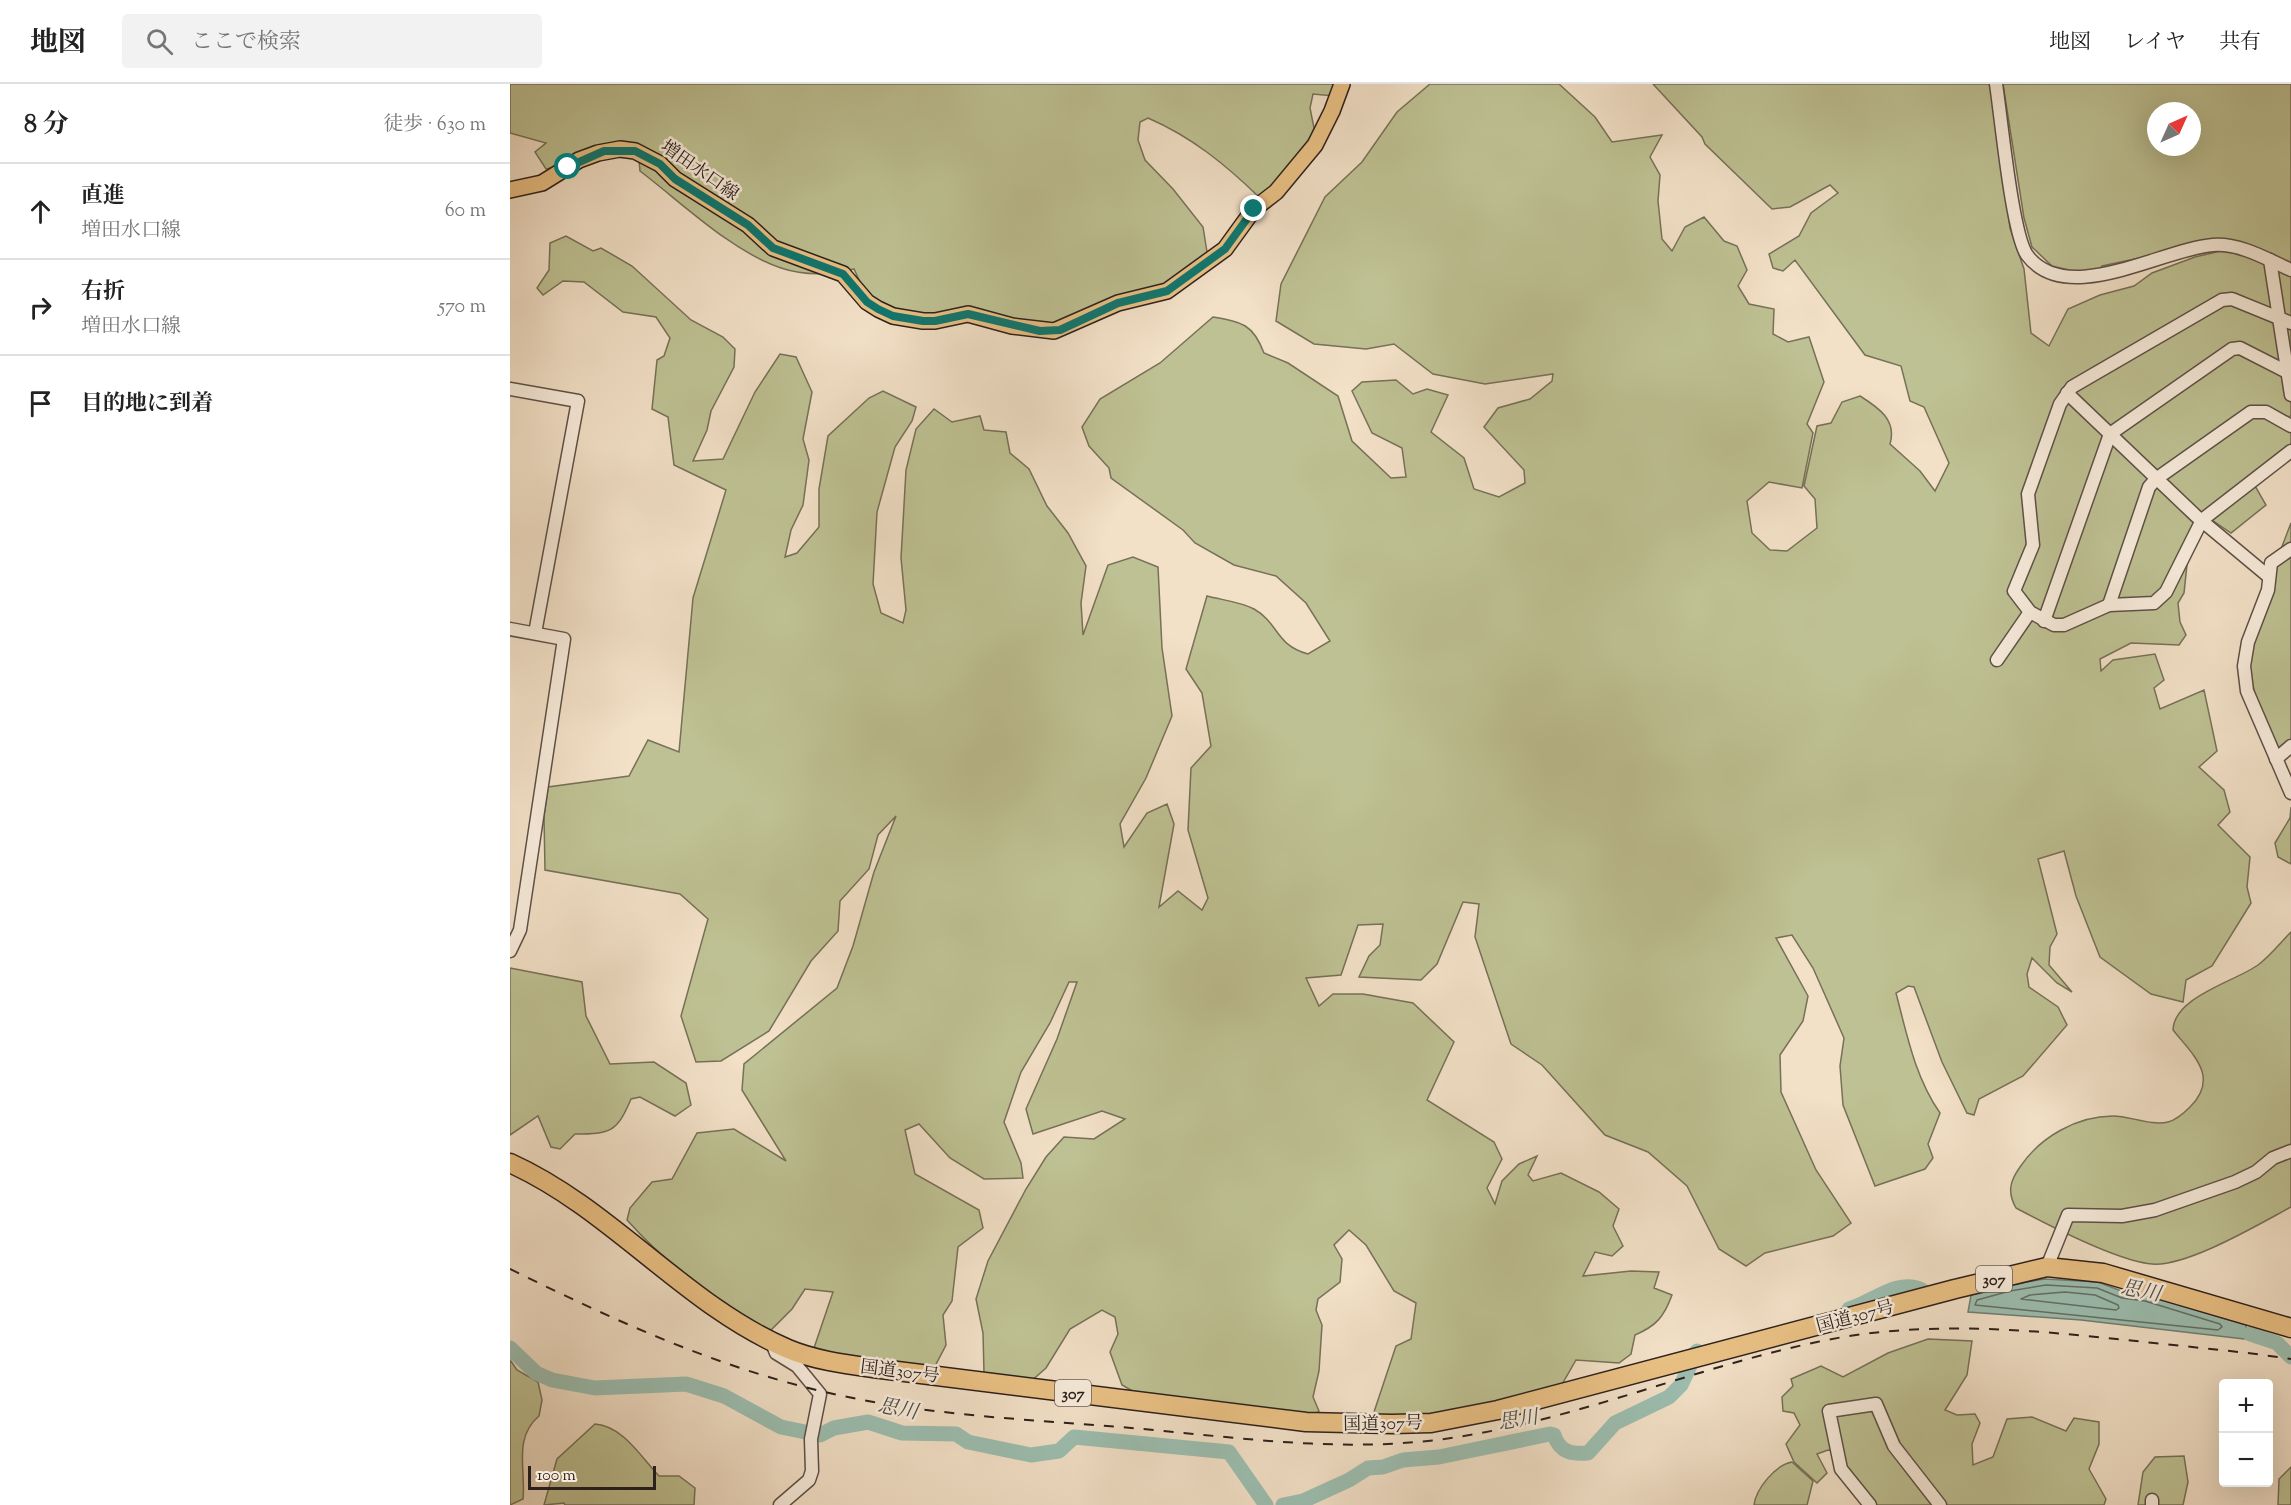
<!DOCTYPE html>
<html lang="ja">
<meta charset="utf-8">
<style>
:root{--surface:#fff;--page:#f2f2f2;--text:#222;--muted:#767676;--line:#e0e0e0}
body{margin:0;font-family:"Sorts Mill Goudy","Noto Serif JP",serif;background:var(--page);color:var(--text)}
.controls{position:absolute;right:18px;bottom:18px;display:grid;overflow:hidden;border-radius:6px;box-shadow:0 6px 24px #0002}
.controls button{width:54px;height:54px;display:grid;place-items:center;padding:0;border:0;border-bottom:2px solid var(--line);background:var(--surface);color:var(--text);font:30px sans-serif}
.compass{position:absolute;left:1637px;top:18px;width:54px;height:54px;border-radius:50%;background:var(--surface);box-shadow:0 6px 24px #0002;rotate:45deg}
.scale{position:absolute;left:18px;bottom:15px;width:128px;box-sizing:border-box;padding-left:6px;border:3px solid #2d211d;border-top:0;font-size:16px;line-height:21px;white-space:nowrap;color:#2d211d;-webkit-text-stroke:4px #f7ebdb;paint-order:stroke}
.stop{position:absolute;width:18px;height:18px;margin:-14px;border:4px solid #0f766e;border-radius:50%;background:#fff}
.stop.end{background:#0f766e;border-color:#fff;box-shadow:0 2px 6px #0008}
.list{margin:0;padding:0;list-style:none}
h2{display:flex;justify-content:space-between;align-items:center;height:78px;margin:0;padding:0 24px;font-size:26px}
h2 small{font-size:20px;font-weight:400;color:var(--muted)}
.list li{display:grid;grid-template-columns:39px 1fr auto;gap:18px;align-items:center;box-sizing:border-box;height:96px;padding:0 24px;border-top:2px solid var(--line)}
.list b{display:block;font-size:22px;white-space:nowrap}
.list p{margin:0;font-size:20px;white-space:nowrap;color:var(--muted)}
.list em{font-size:20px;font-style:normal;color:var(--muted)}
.icon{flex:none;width:33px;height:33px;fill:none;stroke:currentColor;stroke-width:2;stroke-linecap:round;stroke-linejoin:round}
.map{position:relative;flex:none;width:1781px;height:1421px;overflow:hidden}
header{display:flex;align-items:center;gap:36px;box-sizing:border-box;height:84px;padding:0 30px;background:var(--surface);border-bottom:2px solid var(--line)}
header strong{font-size:28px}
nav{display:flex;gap:33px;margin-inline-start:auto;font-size:21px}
.search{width:420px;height:54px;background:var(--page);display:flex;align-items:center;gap:15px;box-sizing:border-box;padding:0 21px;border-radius:6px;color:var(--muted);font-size:22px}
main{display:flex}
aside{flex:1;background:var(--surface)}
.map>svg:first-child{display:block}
.green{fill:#bec193;stroke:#767158;stroke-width:1.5;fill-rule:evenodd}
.water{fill:#9cbeb0;stroke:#707f75;stroke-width:1.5}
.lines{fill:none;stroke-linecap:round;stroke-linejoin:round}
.shore{stroke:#647066;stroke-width:1.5}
.river{stroke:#9cbeb0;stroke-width:15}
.minor-casing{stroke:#5e5148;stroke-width:15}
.major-casing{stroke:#2d211d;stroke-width:18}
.highway-casing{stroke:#2d211d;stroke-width:21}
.minor{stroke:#f7ebdb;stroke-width:12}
.major{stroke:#e9c084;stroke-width:15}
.highway{stroke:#e9c084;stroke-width:18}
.rail{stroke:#2d211d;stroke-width:2;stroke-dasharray:10 10;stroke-linecap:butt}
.route{stroke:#0f766e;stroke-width:8}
.labels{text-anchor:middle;stroke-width:5;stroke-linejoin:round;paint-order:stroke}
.shield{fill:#f7ebdb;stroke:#6a5e56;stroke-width:1.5}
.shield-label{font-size:16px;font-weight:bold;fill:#2d211d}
.street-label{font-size:18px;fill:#2d211d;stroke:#f7ebdb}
.water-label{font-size:20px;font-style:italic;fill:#4e5049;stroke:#f7ebdb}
</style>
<header>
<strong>地図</strong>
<div class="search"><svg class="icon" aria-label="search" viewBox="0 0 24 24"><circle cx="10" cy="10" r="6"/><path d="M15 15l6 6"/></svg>ここで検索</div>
<nav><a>地図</a><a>レイヤ</a><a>共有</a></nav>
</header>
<main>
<aside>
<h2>8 分<small>徒歩 · 630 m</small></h2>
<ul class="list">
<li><svg class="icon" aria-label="ahead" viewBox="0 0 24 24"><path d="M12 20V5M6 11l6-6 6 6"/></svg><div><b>直進</b><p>増田水口線</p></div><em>60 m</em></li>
<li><svg class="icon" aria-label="right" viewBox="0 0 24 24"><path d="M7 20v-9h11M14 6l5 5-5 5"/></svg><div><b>右折</b><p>増田水口線</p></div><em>570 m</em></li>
<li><svg class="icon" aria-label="arrive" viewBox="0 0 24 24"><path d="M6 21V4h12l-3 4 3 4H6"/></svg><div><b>目的地に到着</b></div></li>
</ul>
</aside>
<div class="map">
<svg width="1781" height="1421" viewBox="0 0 1781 1421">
<rect width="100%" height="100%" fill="#f2e0c7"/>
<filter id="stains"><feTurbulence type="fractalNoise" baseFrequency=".00333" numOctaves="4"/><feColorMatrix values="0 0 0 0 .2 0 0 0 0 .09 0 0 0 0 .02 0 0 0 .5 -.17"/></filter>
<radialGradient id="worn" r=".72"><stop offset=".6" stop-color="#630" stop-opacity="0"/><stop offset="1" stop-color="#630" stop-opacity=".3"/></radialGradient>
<!-- green -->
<g class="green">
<path d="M0,0h828l-4,12 -21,-2 -3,14 5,25 -13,25 -42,40c-34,-33 -68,-61 -112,-80l-8,4 -2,18 7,20 28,29 30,38 4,25 -21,30 -128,45 -133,-12 -42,-8 -17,-12 -12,-26c-24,6 -49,7 -73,-1 -50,-17 -99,-65 -141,-97l-2,-21 -92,19 -11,-17 11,-9 -36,-10z"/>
<path d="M920,0h129l36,33 17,25 50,-7 -12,22 10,18 -2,26 4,38 10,12 13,-24 19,-10 20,24 13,5 10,24 -9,16 11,18 25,5 -1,25 15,8 21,-5 15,45 -17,42 6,9 -11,55 -33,-6 -22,19 5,32 18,17 17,1 30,-23 -2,-29 -11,-13 13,-60 14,-3 11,-21 18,-6c19,12 37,24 30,48l30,27 15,20 14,-28 -25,-56 -14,-6 -9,-35 -36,-11 -70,-95 -12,11 -10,-3 -4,-14 30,-18 12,-23 27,-20 -8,-8 -40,22 -18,2 -67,-65 -3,-7 -49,-53h338l19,144 14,41 7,64 18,13 19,-37 32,-14 34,-9 18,-13 43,-16 30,-7 22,3 44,19v143l-3,4 3,9v24l-36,34 11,19 -35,28 -31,-21 -13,53 -3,28 -6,10 2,19 6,13 -7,10 -48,-2 -31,16 1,12 12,-11 42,-6 9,26 -10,8 6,21 44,-19 13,61 -18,16 25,23 6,22 -12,13 32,32 -3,30 4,16 -39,63 -26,14 -3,22 -32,-8 -51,-37 -24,-61 -12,-45 -26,8 19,75 -7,13 -1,18 23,27 -15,-9 -25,-25 -5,16 2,13 29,20 9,18 -44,51 -44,23 -5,16 -7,-2 -25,-51 -28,-75 -6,-1 -12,7c11,42 19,84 44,120l-12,31 5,14 -8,11 -50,17 -32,-81 -3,-39 4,-28 -31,-70 -21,-33 -16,3 32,58 -5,25 -23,34 1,37 35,78 35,53 -18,13 -68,17 -19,13 -27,-17 -32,-63 -39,-34 -43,-17 -63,-70 -31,-21 -36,-107 4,-33 -16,-2 -26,62 -16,16 -62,-3 10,-21 11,-11 3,-21 -25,1 -17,50 -35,3 13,28 14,-12h30l50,9 41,39 -27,58 67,42 8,17 -15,29 8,16 7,-23 17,-17 18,-8 -9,19 5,6 28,-8 38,19 20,17 -6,17 10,20 -11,10 -17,-4 -12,24 48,-5 28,1 -5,16 18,7c-8,22 -16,31 -37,40l-4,19 -12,9 -43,-3 -15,26 -122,30 -67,2 24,-72 15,-7 5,-36 -22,-12 -28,-46 -17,-15 -15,15 8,14 -2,23 -22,17 -2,11 6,15 -3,46 -6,26 6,14 -8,7 -170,-22 -19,-11 -12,-33 8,-18 -3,-17 -13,-7 -32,19 -24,39 -17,15 -45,-10 -1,-40 -7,-34 12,-38 38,-72 20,-32 18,-20 30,2 31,-20 -23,-8 -69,23 -7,-25 31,-70 20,-57h-8l-19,41 -29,49 -17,50 17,41 2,15 -39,1 -34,-21 -31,-34 -14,6 10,44 64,36 4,18 -25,19 -6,54 -9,14 3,30 -13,25 -120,-19 20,-59 -28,-3 -13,20 -23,23c-51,-30 -102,-67 -142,-112l3,-12 22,-26 20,-3 25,-46 37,-4 52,32 -44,-71 2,-26 93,-76 16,-42 21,-74 22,-56 -18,19 -9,34 -29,32 -2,30 -27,30 -42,70 -48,30 -25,1 -15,-46 27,-97 -28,-25 -135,-24 -1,-54 4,-29 81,-11 19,-36 31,12 14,-154 33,-108 -52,-25 -6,-48 -16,-8 5,-49 7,-4 6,-18 -14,-21 -33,-5 -39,-30 -21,-1 -20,14 -6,-7 12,-18 1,-27 16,-7 27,15 8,-3 31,18 59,54 32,17 12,12 -1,18 -23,44 -4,19 -14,31 30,-2 32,-67 25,-38 16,3 16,35 -9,47 6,21 -6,45 -12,25 -6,27 12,-4 22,-26v-38l9,-53 41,-38 14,-7 33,16 -4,14 -17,26 -18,65 -4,72 8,29 22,10 3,-13 -5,-52 5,-88 10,-41 18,-20 18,13 28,-6 4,14 22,2 4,21 19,16 18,37 21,27 18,33 -5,37 2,32 25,-70 25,-8 25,10 4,81 10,68 -26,62 -26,46 4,23 23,-34 20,-9 7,20 -15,83 19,-16 24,19 6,-12 -20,-68 3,-62 20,-22 -9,-53 -16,-24 21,-73c15,4 34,6 47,13 25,14 21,36 54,45l22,-13 -24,-38 -30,-27 -42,-11 -39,-22 -12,-13 -72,-52 -2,-10 -20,-22 -7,-19 18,-28 60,-36 53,-46c29,5 40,7 51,36l24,10 50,33 14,45 39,37 15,-1 -4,-29 -30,-15 -20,-42 10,-9 34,-2 17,14 14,-5 21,6 -17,37 33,26 10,31 25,8 26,-14 -1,-13 -40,-43 14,-19 32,-9 22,-18 1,-7 -68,10 -52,-10 -39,-30 -28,5 -52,-5 -38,-23 5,-37 44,-87 37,-35 35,-50z"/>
<path d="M1493,0h288v181l-56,-23 -44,5 -89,19 -4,5 -21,1 -25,-6 -20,-19 -8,-29zM1646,27h36v36h-36z"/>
<path d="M1781,439v224l-10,9c-14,-21 -34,-75 -31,-101 7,-43 25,-91 41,-132z"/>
<path d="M1781,723v57l-13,-7 -3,-14 15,-25z"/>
<path d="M1781,848v275c-32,17 -104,60 -139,57 -35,-3 -104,-39 -136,-56 -9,-16 -6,-27 4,-41 20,-30 57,-51 93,-51 17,0 38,10 55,6 8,-2 16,-9 22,-15 30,-30 3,-52 -17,-77 1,-33 61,-48 85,-65 12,-9 22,-22 33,-33z"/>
<path d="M0,884l72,14 4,34 24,48 44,-2 32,21 5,22 -16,11 -35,-19 -9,2c-14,33 -20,35 -56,35l-15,15 -9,-2 -13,-31 -28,19z"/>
<path d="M1418,1255l44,2 -5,34 -22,35 12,5 18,-1 5,9 -8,21 1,21 20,-8 14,-38 25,-2 34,14 8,-13 25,4v22l-10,25 17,30 -2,6h-231l-26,-33 -8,-20 -11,-2 -11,4 10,19 -10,10 -23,-21 -8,-18 14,-19 -6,-12 -11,-2 -1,-14 11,-11 -2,-7 30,-13 22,11 45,-24z"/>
<path d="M0,1276l7,10 21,12 4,18 -3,16c-26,22 -13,53 -16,83l-13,6z"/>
<path d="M85,1340c28,2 46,33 64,52h20l16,12 -1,17h-129l-1,-2 -20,2 13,-46z"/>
<path d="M1674,1372l4,26 -5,23h-45l5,-33 12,-15z"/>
<path d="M1282,1378l21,19 -6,24h-53c2,-16 21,-40 38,-43z"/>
<path d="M1781,1383v38h-13l1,-26z"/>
</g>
<!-- water -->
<path class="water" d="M1535,1195l53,3 26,10 23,3 99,30 1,6 18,6 4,6 -22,-8 -3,4 -163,-19 -113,-8 3,-17 37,-10z"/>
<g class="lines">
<!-- shore -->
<g class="shore">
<path d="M1536,1201l51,3 25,10 23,3 75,23 2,3 -4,3 -243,-25 2,-5 33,-9z"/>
<path d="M1555,1208l30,3 23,10 1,3 -3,2 -95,-11 9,-4z"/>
</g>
<!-- river -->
<g class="river">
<path d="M1339,1225c24,-7 48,-31 73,-19"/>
<path d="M1740,1250l27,9 14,14"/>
<path d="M0,1264l26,25 16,7 43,8 91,-4 38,12 57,31 39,8 14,-7 34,-6 34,11 54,1 12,8 63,13 28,-4 15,-14 155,15 37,53"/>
<path d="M773,1421l20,-4 46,-21 19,-12 15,-1 20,-7 36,-3 111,-23 4,1c6,18 18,19 34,18l27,-30 54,-26 12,-12 16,-34"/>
</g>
<defs>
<g id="minor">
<path d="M1486,0c5,32 16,150 31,171 39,53 135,-6 186,-10 27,-2 54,14 78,25"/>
<path d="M1760,176l21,135"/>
<path d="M1781,239l-59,-24 -10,1 -150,87 -12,17 -32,90 5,51 -19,46 16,21 24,13h10l45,-20 45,-2 12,-11 36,-72 89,-69"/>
<path d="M0,305l68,12 -43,232"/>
<path d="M1557,309l129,123 72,60"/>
<path d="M1781,465l-20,14 -3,27 -20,52 -4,24 3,25 44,102"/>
<path d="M1599,521l40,-118 7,-8 95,-67h15l25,14"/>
<path d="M1534,537l66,-187 122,-85 8,-1 51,26"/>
<path d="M0,545l54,10 -44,291 -10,21"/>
<path d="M1487,576l33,-48"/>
<path d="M1766,675l15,-13"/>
<path d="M1537,1183l21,-52 54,1 33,-6 80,-28 21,-10 17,-14 18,-7"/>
<path d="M262,1259l4,10 21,13 23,28 -9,45 1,32 -3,9 -29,25"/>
<path d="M1642,1416v5"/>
<path d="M1360,1421l-29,-36 -12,-58 47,-7 18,42 46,59"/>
</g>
<path id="major" d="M0,106l32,-7 37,-23 19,-7 22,-4 15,2 25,13 15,15 73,46 25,23 70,26 24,28 11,7 15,7 30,5h12l33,-7 44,12 42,5 64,-28 49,-12 58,-42 29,-40 22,-17 39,-47 17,-34 10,-27"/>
<path id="highway" d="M0,1079c102,46 175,142 278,186 26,11 56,15 85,19l433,54 86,2 39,-1 67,-13 457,-121 92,-22 56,6 188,55"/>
</defs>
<!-- minor casing -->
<use href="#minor" class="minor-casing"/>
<!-- major casing -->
<use href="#major" class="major-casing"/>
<!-- highway casing -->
<use href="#highway" class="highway-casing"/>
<!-- minor -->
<use href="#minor" class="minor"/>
<!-- major -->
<use href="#major" class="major"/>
<!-- highway -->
<use href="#highway" class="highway"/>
<!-- rail -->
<path class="rail" d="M0,1185c108,53 214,102 333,127 98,21 201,24 300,33 99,9 194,23 293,11 131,-16 252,-71 381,-98 111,-24 226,-11 337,1 46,5 92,9 137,16"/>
</g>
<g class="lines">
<!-- route -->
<path class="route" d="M58,83l36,-16h31l25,13 15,15 73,46 25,23 70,26 24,28 11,7 15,7 30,5h12l33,-7 72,17 20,-1 58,-27 49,-12 58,-42 29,-40"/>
</g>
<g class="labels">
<!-- shield labels -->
<g class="shield">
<rect x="1466" y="1182" width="36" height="26" rx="4.5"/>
<rect x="545" y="1296" width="36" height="26" rx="4.5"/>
</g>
<g class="shield-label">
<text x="1484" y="1201">307</text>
<text x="563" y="1315">307</text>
</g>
<!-- street labels -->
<g class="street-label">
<text transform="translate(190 86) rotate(35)" y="6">増田水口線</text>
<text transform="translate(1345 1232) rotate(-15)" y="6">国道307号</text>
<text transform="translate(390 1287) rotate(7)" y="6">国道307号</text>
<text transform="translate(873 1339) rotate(-1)" y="6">国道307号</text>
</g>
<!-- water labels -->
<g class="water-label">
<text transform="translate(1631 1206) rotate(11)" y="7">思川</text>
<text transform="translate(388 1324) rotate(11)" y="7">思川</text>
<text transform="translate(1008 1335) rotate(-9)" y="7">思川</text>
</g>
</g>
<rect width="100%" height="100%" filter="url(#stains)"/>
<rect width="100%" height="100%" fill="url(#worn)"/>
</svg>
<div class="controls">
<button>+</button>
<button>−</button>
</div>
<svg class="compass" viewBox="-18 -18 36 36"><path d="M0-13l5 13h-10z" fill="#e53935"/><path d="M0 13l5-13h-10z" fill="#767676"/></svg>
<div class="scale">100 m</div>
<div class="stop" style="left:58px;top:83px"></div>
<div class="stop end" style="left:744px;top:125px"></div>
</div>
</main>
